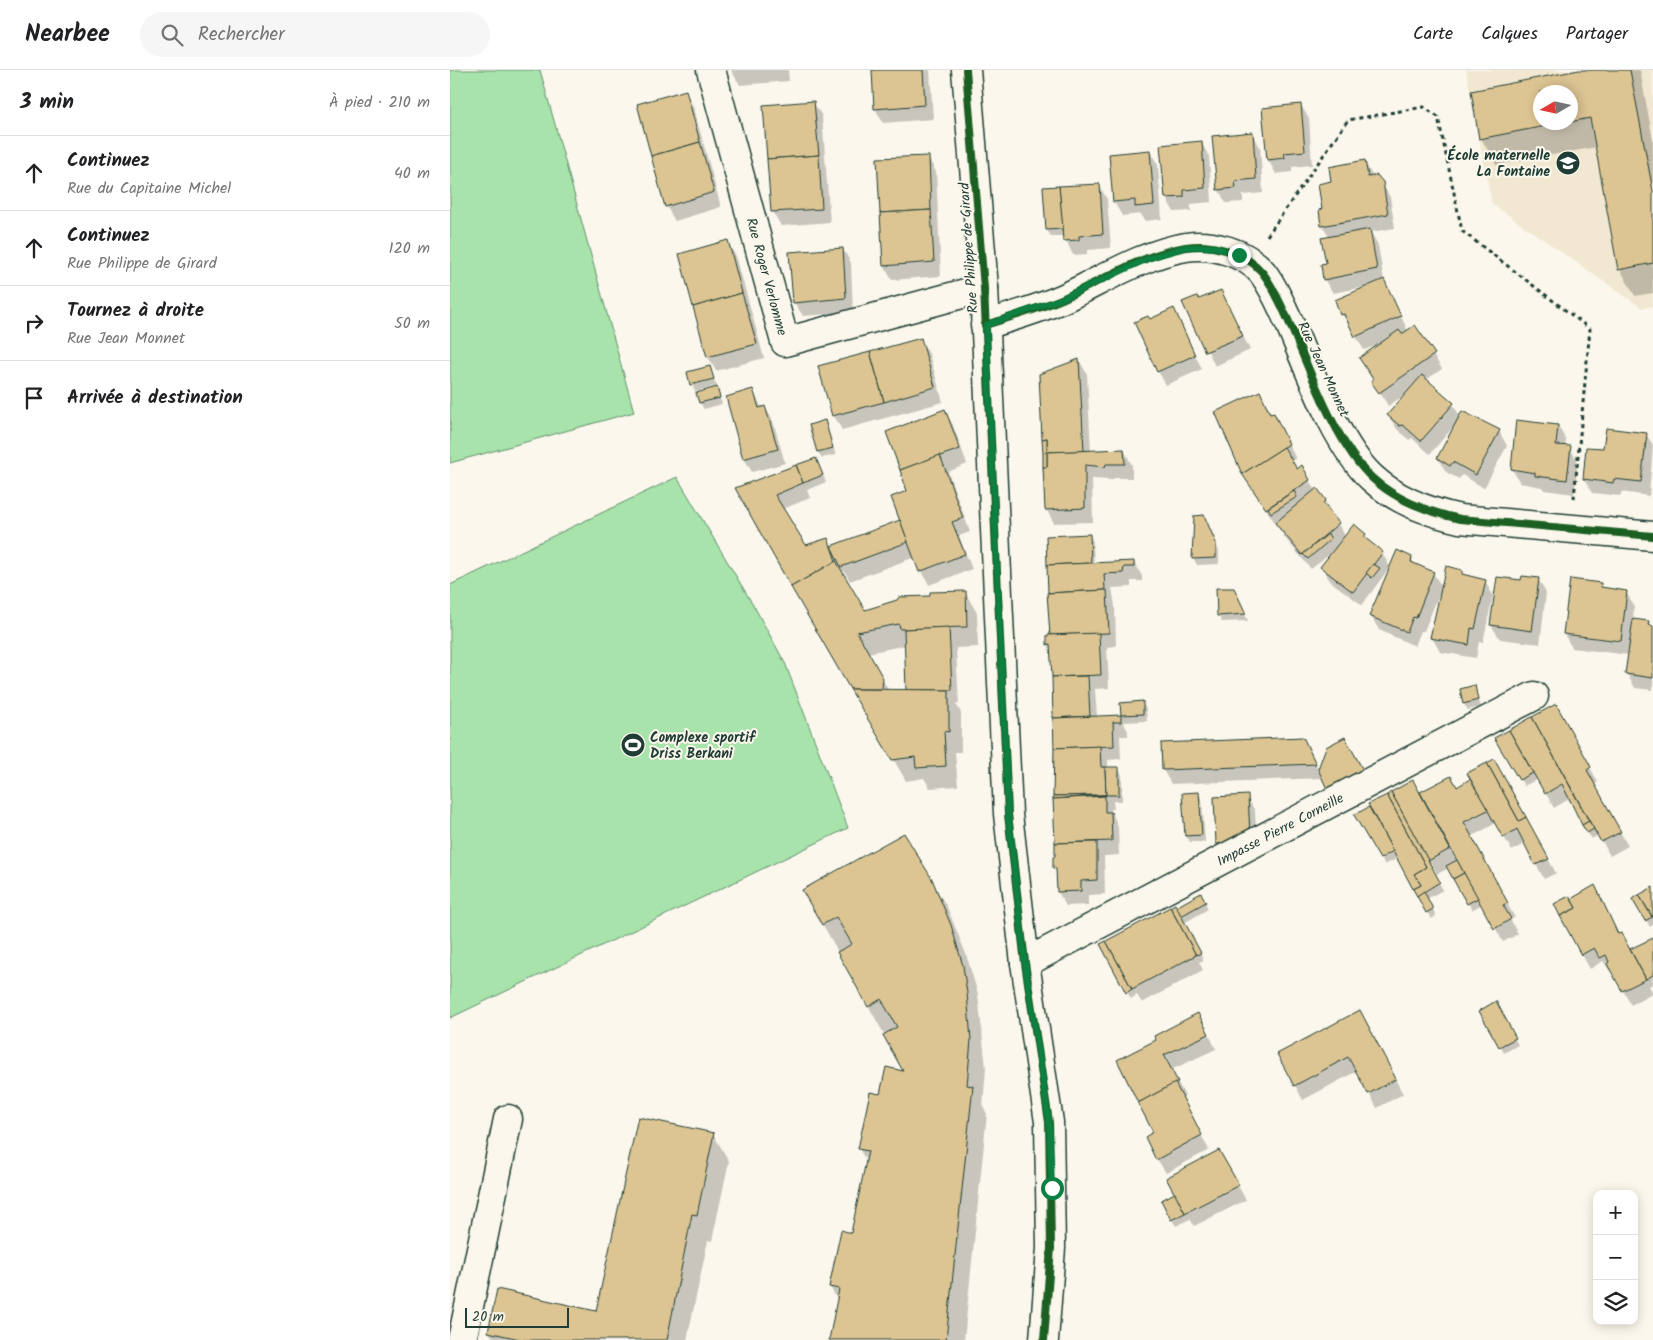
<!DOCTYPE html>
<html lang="fr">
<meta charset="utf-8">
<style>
:root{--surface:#fff;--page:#f6f6f6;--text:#202124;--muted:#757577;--line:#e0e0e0}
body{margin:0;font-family:Kalam,sans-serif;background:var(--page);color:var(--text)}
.controls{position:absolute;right:15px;bottom:15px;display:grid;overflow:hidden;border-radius:10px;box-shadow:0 2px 12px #0003}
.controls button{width:45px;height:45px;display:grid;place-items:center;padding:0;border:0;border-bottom:1px solid var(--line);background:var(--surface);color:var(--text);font:25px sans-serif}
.compass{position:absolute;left:1083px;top:15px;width:45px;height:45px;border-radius:50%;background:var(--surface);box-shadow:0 2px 12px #0003;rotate:261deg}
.scale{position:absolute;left:15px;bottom:12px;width:104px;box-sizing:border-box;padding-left:5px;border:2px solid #1f3d34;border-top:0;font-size:14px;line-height:18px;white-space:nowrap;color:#1f3d34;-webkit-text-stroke:4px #fbf7ec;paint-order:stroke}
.stop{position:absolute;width:15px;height:15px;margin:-11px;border:4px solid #0b8043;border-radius:50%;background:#fff}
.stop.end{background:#0b8043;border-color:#fff;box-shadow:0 1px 5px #0008}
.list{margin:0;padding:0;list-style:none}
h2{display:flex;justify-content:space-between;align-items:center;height:65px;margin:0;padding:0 20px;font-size:21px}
h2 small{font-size:16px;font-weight:400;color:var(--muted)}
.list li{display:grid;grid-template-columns:32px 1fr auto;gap:15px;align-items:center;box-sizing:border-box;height:75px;padding:0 20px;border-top:1px solid var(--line)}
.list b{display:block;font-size:19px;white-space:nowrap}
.list p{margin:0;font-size:16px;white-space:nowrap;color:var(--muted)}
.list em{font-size:16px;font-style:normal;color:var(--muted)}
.icon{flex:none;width:28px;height:28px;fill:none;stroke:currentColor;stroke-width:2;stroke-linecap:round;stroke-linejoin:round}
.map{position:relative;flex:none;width:1203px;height:1270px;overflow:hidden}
header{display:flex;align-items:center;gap:30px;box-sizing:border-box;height:70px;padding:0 25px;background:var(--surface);border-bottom:1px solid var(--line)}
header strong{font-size:24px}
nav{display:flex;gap:28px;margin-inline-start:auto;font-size:18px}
.search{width:350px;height:45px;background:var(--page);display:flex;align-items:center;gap:12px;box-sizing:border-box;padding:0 18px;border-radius:28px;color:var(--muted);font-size:19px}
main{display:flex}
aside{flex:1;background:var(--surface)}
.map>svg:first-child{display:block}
.built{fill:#f2e8d1;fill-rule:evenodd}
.green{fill:#a7e3aa;stroke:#63906f}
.shadow{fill:#0003;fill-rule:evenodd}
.building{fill:#ddc593;stroke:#1f3d34}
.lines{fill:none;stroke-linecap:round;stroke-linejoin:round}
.minor-casing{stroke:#1f3d34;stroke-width:31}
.major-casing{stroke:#1f3d34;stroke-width:31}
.path{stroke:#1f3d34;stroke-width:3;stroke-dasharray:4 4;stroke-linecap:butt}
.minor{stroke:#fbf7ec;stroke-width:28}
.major{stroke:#fbf7ec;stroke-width:28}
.cycleway-casing{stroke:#fbf7ec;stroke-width:11}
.cycleway{stroke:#1b5e20;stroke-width:8}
.route{stroke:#0b8043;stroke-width:6}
.labels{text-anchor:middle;stroke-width:4;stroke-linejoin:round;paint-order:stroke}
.poi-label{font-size:14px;font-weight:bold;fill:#1f3d34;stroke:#fbf7ec;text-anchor:end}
.street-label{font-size:14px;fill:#1f3d34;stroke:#fbf7ec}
</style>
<header>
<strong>Nearbee</strong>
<div class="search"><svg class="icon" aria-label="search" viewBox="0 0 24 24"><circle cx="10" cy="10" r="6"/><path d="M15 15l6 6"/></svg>Rechercher</div>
<nav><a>Carte</a><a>Calques</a><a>Partager</a></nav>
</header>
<main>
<aside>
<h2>3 min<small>À pied · 210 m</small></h2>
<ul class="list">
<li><svg class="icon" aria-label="ahead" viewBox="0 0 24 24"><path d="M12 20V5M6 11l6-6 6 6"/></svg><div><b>Continuez</b><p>Rue du Capitaine Michel</p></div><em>40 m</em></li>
<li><svg class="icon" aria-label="ahead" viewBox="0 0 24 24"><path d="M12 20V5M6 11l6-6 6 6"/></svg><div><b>Continuez</b><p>Rue Philippe de Girard</p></div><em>120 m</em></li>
<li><svg class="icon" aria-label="right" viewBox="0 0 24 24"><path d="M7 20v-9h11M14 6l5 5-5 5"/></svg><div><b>Tournez à droite</b><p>Rue Jean Monnet</p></div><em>50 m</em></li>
<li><svg class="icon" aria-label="arrive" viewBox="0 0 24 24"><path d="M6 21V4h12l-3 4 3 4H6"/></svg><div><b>Arrivée à destination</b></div></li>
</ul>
</aside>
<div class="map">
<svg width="1203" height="1270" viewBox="0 0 1203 1270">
<rect width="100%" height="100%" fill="#fbf7ec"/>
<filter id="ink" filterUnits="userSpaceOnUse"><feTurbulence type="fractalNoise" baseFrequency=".02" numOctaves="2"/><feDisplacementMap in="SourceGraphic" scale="10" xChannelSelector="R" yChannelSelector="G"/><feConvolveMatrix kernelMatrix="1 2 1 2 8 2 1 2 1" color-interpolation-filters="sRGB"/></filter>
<g filter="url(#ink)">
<!-- built -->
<path class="built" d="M1016,0h187v236l-11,2 -150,-104zM1090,22h30v30h-30z"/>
<!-- green -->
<g class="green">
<path d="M0,0h90l94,342 -184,51z"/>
<path d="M227,407l78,131 30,55 63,165 -398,190v-433z"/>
</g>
<!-- shadow -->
<g class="shadow">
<path d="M338,0l1,11 -49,4 -9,-15z"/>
<path d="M423,0h57l3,49 -50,4 -8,-15z"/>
<path d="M1132,0h58l13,70v153l-18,3 -15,-27 -23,-122 -101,18 -15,-27 -9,-46zM1090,22h30v30h-30z"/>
<path d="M235,21l8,15 28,101 -46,14 -9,-15z"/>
<path d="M363,32l9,14 8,106 -49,4 -8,-14z"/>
<path d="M851,35l8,14 3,46 -20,2v5l-16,2 -8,-14z"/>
<path d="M802,63l8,14 3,46 -20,2v7l-17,1 -8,-14z"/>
<path d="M751,72l8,14 3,46 -21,2v7l-17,1 -8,-14z"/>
<path d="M700,81l8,14 4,54 -17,2 -4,-7 -19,2 -8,-14z"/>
<path d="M478,87l8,15 5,104 -49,4 -8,-14 -5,-106z"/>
<path d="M914,91l9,16 9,6 8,14 5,31 -24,4 7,13 6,36 24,50 7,-4 27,42 -16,11 27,24 7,13 39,14 8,15 -23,42 -22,-13 -3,4 -13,-7 -8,-14 16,-32 -24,28 -18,-16 -3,2 -12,-11 -9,-14 18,-21 -18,12 -28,-47 21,-15 -17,6 -22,-36 23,-27 -32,6 -9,-14 6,-41 -8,-12 1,-16 10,-28z"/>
<path d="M649,115l8,14 4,49 -24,2v4l-14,1 -9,-19h-13l-4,-6z"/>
<path d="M277,171l9,15 28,102 -48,13 -8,-14z"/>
<path d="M393,179l8,14 2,49 -50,4 -9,-14z"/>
<path d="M771,221l29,59 -35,16 -31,-63 15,-2z"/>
<path d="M723,240l29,59 -36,16 -8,-14 -8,-50z"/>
<path d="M471,270l8,14 14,48 -101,28 -8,-14z"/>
<path d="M629,290l8,14 4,78 33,-2 8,15v13h-18l-1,2 -21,-1 1,43 -39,1 -8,-14z"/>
<path d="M259,297l8,19 -22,6 -7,-19z"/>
<path d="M266,319l6,15 -18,5 -4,-6z"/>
<path d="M303,321l9,17 3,-1 8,14 12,42 -33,9 -8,-14z"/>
<path d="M809,323l22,35 15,31 -5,3 5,8 6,-3 13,24 2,-1 8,11 20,35 20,-1 5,8 12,10 8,14 -28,38 -32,-24 -8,-14 13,-17 -24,19 -26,-31 -33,-50z"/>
<path d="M495,341l8,14 14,39 -19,8 22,60 -11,4 13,33 -43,16 -14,-28 -65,24 -6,-10 -2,1 23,40 100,-20 12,21 1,34 -22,1 3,56h-3l5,9v39h-6l3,34 -28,2 -6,-10 -18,3 -169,-292 79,-30 10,23 -19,8 3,8 -27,11 23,38 21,-7 4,7 71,-26 7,-30zM456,575l1,46h-18l-21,-38z"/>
<path d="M374,351l12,34 -14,3 -4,-6z"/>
<path d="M1108,356l8,14 -1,7 5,1 8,14 -4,32 -30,-4 -2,-3 -22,-4 -8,-14z"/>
<path d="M1196,364l7,11 -4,51 -28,-4v4l-29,-3 -8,-14 20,-30z"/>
<path d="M757,454l12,27v13l-22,1 -4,-7z"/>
<path d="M640,465l3,7 1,22 40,-2 8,14v5h-11v6l-19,1 3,18 1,40 -9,1 2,41 -14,1 2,28 25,-1v-12l20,-1 4,6 1,12 -24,1 5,9v5h-8l1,23 -13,1v8h10l4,7v26h-9l1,8h-3l7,18 1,28 -15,1 1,38 -17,1v10l-22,1 -8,-14v-18l-4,-6 3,-10 -2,-59 1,-21 -4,-128 -4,-6 3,-8 -2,-70z"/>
<path d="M961,488l4,7 18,8 9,14 -18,44h-3l-6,15 -36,-16 -8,-14z"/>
<path d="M1011,501l3,5 21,5 8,15 -10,46h-4l-3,16 -36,-6 -8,-14z"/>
<path d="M1088,509l8,14 -6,51 -40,-5 -9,-14 31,-44z"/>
<path d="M1150,515l3,4 23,3 8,14 -1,14 15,3 5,4v63l-18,-2 -8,-14 2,-19 -57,-7 -8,-14z"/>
<path d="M787,526l11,25 -26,1 -4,-7z"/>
<path d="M1024,616l7,21 -13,3 -4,-6z"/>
<path d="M1106,636l42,76 -4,3 34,61 -18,10 -11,-21 -8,4 -20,-41 -17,10 -16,-29 -14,7 -28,-48z"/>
<path d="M853,668l16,33 26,-32 20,39 -33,17 -9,-17 -152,6 -8,-14z"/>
<path d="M1000,708l7,11 15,-10 57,46 27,48 -12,6 -19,-36 -13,8 -16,-28 -25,14 44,81 -5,1 8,15 -15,8 -21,-38 -10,6 -23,-42 -12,6 -6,-11 -2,1 14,26 -15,8 8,18 -5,3 -33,-61 -13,7 -29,-50 35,35 28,-56z"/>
<path d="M748,723l4,7 3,42h-15l-4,-6z"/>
<path d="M797,727l8,14 2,37 -31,10 -9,-15z"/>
<path d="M480,809l17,28 19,47 12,40 8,74 -3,38 4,8 -23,226h-134l8,-39 -8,-14 22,-53 15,-72 -8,-13 22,-53 25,-23 -102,-182z"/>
<path d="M1203,819v36l-3,2 -16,-28z"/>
<path d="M1152,831l17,35 10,14 24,-10v44l-4,2 4,7 -22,12 -19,-35 -2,1 -7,-10 -13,8 -35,-64 23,9z"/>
<path d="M755,832l3,7 -24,14 20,37 -5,2 4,8 -61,33 -5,-8 -6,4 -29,-54z"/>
<path d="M1050,940l18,35 -14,8 -23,-42z"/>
<path d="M917,956l36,68 -26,14 -20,-37 -54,29 -25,-46z"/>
<path d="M756,958l10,21 -45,21 14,26 -3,2 27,52 -43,23 -9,-14 -3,-26 -36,-72z"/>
<path d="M263,1064l16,27 -17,80 -4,-1 -21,100h-193l-5,-8 108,-20z"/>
<path d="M769,1082l27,48 -52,26 -4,-7 -14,7 -4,-6 4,-26z"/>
</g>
<!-- building -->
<g class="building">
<path d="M422,0h51l2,35 -51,4z"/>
<path d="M1129,0h51l23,121v72l-35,7 -28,-152 -20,4v-30h-30v30h26l-87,17 -8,-48z"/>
<path d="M236,20l14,52 -49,14 -14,-52z"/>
<path d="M364,31l5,54 -52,4 -4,-54z"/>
<path d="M851,34l4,47 -21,2 1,5 -18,2 -5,-52z"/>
<path d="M803,62l3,47 -21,2 1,7 -19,2 -5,-54z"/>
<path d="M752,71l3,47 -21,2v7l-19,1 -5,-53z"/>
<path d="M250,72l14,50 -49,15 -14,-51z"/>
<path d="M700,80l4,55 -19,2v-7l-22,2 -4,-48z"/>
<path d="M369,85l3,54 -51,3 -4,-53z"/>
<path d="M479,86l2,54 -51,3 -3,-55z"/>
<path d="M915,90l3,17 9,-2 6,7 5,32 -67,12 -2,-16 3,-1 -4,-25 13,-3 -2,-14z"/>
<path d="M650,114l3,50 -24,2v4l-16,1 -4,-55z"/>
<path d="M609,116l4,43 -17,1 -3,-43z"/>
<path d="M481,140l3,52 -51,4 -3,-53z"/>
<path d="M920,159l7,40 -54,11 -2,-16 5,-1 -5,-25z"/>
<path d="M278,170l14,53 -49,14 -14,-53z"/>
<path d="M393,178l3,50 -53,5 -4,-51z"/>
<path d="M934,209l17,37 -46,21 -11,-23 -4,1 -5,-15z"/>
<path d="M771,220l22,46 -38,16 -23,-50 15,-6 2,3z"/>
<path d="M292,223l15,51 -50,13 -14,-50z"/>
<path d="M724,238l21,47 -38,17 -23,-50 14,-6 2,3z"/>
<path d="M965,255l20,29 -56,39 -8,-11 2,-3 -14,-21 40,-28 3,4z"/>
<path d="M471,268l14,49 -51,15 -14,-50z"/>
<path d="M420,282l14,50 -52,14 -14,-50z"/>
<path d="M629,289l5,92 -37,1v-14l-5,1 -3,-65z"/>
<path d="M260,296l4,13 -24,6 -3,-13z"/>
<path d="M972,305l32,28 -33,38 -18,-16 -3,1 -13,-11z"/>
<path d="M267,317l3,11 -21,5 -3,-10z"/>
<path d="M303,319l6,19 6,-2 13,43 -35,10 -17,-62z"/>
<path d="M810,321l10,23 4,-1 15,31 -47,30 -27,-62z"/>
<path d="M495,339l15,40 -60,21 -14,-38z"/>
<path d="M1012,341l38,19 -24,45 -23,-13 -3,4 -13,-8z"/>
<path d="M375,350l8,28 -16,4 -8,-27z"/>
<path d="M1066,350l42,5 -2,20 15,1 -4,34 -32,-4v-3l-24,-4z"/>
<path d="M1156,358l41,5 -6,49 -27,-3 -1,4 -30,-4 3,-32 17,1z"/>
<path d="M597,368v14l-4,1 -1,-14z"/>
<path d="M834,377l13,22 5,-4 8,15 -44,29 -24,-35z"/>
<path d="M674,379l1,15h-19l-1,3 -20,-2v43l-40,2 -2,-43h4v-15z"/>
<path d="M597,382v15h-4v-14z"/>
<path d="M490,385l23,63 -11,4 13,32 -46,18 -28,-75 16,-6 -7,-21z"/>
<path d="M366,388l7,17 -20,8 -7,-18z"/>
<path d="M346,395l7,18 -28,12 31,50 22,-7 8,23 -45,26 -56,-99z"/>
<path d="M867,418l9,12 -3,3 16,20 -37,32 -27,-32z"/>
<path d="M844,421l3,6 -26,16 -3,-5z"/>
<path d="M754,445l12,28v15l-24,1 2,-43z"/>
<path d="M450,450l8,22 -67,25 -10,-21z"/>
<path d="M904,454l12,10 -2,3 19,15 -30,40 -33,-25z"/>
<path d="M640,464l1,29 -44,2 -1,-29z"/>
<path d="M878,464l3,5 -23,20 -5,-5z"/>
<path d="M947,480l15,7 -1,5 23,10 -18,46 -3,-1 -6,15 -38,-16z"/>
<path d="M386,491l29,49 32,-10 2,-3 31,-1v-4l36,-1 1,36 -67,2 -1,-5 -42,8 26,46 -1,11h-32l-59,-102z"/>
<path d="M684,491v6h-10l-1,6 -19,1 1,16 -57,3 -1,-28z"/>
<path d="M923,494l7,4 -8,10 -6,-5z"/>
<path d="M996,496l16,4v4l24,6 -11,49 -4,-1 -2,17 -39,-7z"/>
<path d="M1072,506l17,2 -7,53 -42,-6 7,-48 24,3z"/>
<path d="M1120,509l31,4v4l26,4 -6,50 -58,-7z"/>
<path d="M766,518h18l12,26 -29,2z"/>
<path d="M657,520l2,43 -59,2 -3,-42z"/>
<path d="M1183,549l16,2 -1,4 5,1v52l-28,-4z"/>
<path d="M499,557l3,63h-46l-2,-61z"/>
<path d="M649,563l2,42 -49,2 -2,-33 -3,1v-10z"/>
<path d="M638,606l2,40 -37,2 -1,-41z"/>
<path d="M1025,615l3,15 -15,4 -3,-15z"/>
<path d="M400,619l99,1v42l-5,-1 2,35 -30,2 -1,-11 -23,3z"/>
<path d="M693,631v13l-22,1 -1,-12z"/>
<path d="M1106,634l35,63 -4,3 34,62 -20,10 -69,-125z"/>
<path d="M671,645v7h-8l1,24 -60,2 -1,-30z"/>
<path d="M1082,647l57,104 -7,4 -20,-41 -17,10 -36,-64z"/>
<path d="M1059,660l24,43 -14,7 -25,-42z"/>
<path d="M853,667l13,27 -154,6 -1,-27z"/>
<path d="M895,667l18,33 -36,19 -9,-20 8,-22z"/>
<path d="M650,676l1,21h4l1,28 -53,1 1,-48z"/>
<path d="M1044,689l32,58 -7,4 -32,-58z"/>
<path d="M1037,693l32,58 7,-4 23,42 -14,6 -18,-36 -14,9 -36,-65z"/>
<path d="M655,697h14v28h-13z"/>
<path d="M1001,706l6,11 13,-8 18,31 -24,12 44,81 -5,2 8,14 -17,10 -74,-137z"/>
<path d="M963,710l37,69 -22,12 -37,-69z"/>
<path d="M749,722l3,43 -17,1 -3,-43z"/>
<path d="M941,722l49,90 -23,14 -4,-7 8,-4 -7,-11 12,-7 -39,-72z"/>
<path d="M656,725l-53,4v-3z"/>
<path d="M798,725l2,39 -19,9 -15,1 -2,-47z"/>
<path d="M937,725l39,72 -12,7 7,11 -8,4 -45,-85z"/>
<path d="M655,726v16h6l1,29 -57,2 -2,-44z"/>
<path d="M919,737l24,44 -13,8 -26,-44z"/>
<path d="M1139,751l5,8 -7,4 -5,-8z"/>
<path d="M454,763l28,46 19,46 12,41 4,27 4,47 -4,45 6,1 -27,254h-117l10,-51 -10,-2 12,-57 10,3 17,-82 -10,-2 12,-57 10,2 6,-27 17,4 -20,-36 14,-8 -16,-28 -13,8 -31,-55 15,-8 -16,-27 -14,8 -20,-35z"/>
<path d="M647,772v38l-16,1v10l-24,1 -1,-23 -3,-1v-11l2,-1v-13z"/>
<path d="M1007,790l7,13 -11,6 -7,-13z"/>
<path d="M1014,803l14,25 -11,6 -14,-25z"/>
<path d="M1145,815l23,49 3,-1 25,46 -24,12 -15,-27 2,-2 -3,-7 -6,3 -6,-10 -13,7 -21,-39 16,-8 -5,-9z"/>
<path d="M1203,817v31l-14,-23z"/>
<path d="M974,821l9,18 -7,4 -9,-17z"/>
<path d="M751,823l5,9 -25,14 -5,-9z"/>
<path d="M1189,825l13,22 -7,4 -13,-22z"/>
<path d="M1119,826l7,12 -16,8 -6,-12z"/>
<path d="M725,834l26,49 -5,2 -26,-48z"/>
<path d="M720,837l26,48 -64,34 -26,-48z"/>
<path d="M1203,868v37l-7,4 -16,-30z"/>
<path d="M656,871l26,48 -6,4 -26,-49z"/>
<path d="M1046,931l20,37 -17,9 -20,-36z"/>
<path d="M910,940l36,69 -28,15 -20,-37 -54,29 -17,-32z"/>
<path d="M748,943l11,21 -45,21 14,27 -40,21 -21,-43 39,-20 -2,-4z"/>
<path d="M725,1013l27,52 -46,25 -11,-23 8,-5 -15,-29z"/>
<path d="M188,1047l76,16 -17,82 -5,-1 -25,126h-143l-36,-8 9,-43 99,22z"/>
<path d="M769,1080l20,35 -54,28 -19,-35z"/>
<path d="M725,1123l10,20 -14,7 -10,-20z"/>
</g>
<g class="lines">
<defs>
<g id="minor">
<path id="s1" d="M261,0l74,272 199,-54"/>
<path d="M535,255c27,-8 54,-16 79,-27 39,-18 79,-44 122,-51 25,-4 59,5 76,25 12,15 19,33 27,50 20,46 47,123 83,156 25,23 56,34 88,41l193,17"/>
<path id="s2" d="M575,893l509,-267"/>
<path d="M12,1270l46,-221"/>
</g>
<path id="major" d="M516,0l18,218 24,526 17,149 24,159 2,126 -7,92"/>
</defs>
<!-- minor casing -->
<use href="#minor" class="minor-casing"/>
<!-- major casing -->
<use href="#major" class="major-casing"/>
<!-- path -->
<path class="path" d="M817,166l81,-116 76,-13 14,10 24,114 128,98 -16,169"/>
<!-- minor -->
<use href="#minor" class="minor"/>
<!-- major -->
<use href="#major" class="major"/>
<defs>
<g id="cycleway">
<path d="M516,0l18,218 24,526 17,149 24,159 2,126 -7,92"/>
<path d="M535,255c27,-8 54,-16 79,-27 39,-18 79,-44 122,-51 25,-4 59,5 76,25 12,15 19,33 27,50 20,46 47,123 83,156 25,23 56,34 88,41l193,17"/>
</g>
</defs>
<!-- cycleway casing -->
<use href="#cycleway" class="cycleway-casing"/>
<!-- cycleway -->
<use href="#cycleway" class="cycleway"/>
</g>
</g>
<g class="lines" filter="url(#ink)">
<!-- route -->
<path class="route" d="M602,1118l-3,-66 -24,-159 -17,-149 -22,-489 75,-26 88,-41 37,-11h29l24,8"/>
</g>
<!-- icons -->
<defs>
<symbol id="school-disc" viewBox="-11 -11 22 22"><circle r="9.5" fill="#1f3d34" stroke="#fbf7ec"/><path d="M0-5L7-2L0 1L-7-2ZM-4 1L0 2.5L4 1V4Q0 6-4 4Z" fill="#fff"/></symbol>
<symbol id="stadium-disc" viewBox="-11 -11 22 22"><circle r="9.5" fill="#1f3d34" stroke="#fbf7ec"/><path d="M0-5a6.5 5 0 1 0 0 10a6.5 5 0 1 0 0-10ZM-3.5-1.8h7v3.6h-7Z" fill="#fff"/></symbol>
</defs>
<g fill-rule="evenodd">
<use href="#school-disc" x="1104" y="79" width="28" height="28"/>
<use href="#stadium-disc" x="169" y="661" width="28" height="28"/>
</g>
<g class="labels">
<!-- poi labels -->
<g class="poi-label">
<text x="1100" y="90">École maternelle<tspan x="1100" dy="16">La Fontaine</tspan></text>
<text x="200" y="672" text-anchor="start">Complexe sportif<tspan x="200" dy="16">Driss Berkani</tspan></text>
</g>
<!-- street labels -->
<g class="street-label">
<text transform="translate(518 178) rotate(-94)" y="5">Rue Philippe de Girard</text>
<text dy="5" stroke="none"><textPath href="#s1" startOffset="214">Rue Roger Verlomme</textPath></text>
<text transform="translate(874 299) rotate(65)" y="5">Rue Jean Monnet</text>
<text dy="5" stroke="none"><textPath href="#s2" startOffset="288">Impasse Pierre Corneille</textPath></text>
</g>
</g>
</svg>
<div class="controls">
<button>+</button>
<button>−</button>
<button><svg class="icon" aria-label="layers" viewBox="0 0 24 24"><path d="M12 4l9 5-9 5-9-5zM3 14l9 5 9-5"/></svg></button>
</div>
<svg class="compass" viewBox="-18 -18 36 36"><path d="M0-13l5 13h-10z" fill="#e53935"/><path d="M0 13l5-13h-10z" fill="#757577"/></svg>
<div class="scale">20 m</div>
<div class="stop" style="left:602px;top:1118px"></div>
<div class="stop end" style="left:789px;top:185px"></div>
</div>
</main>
